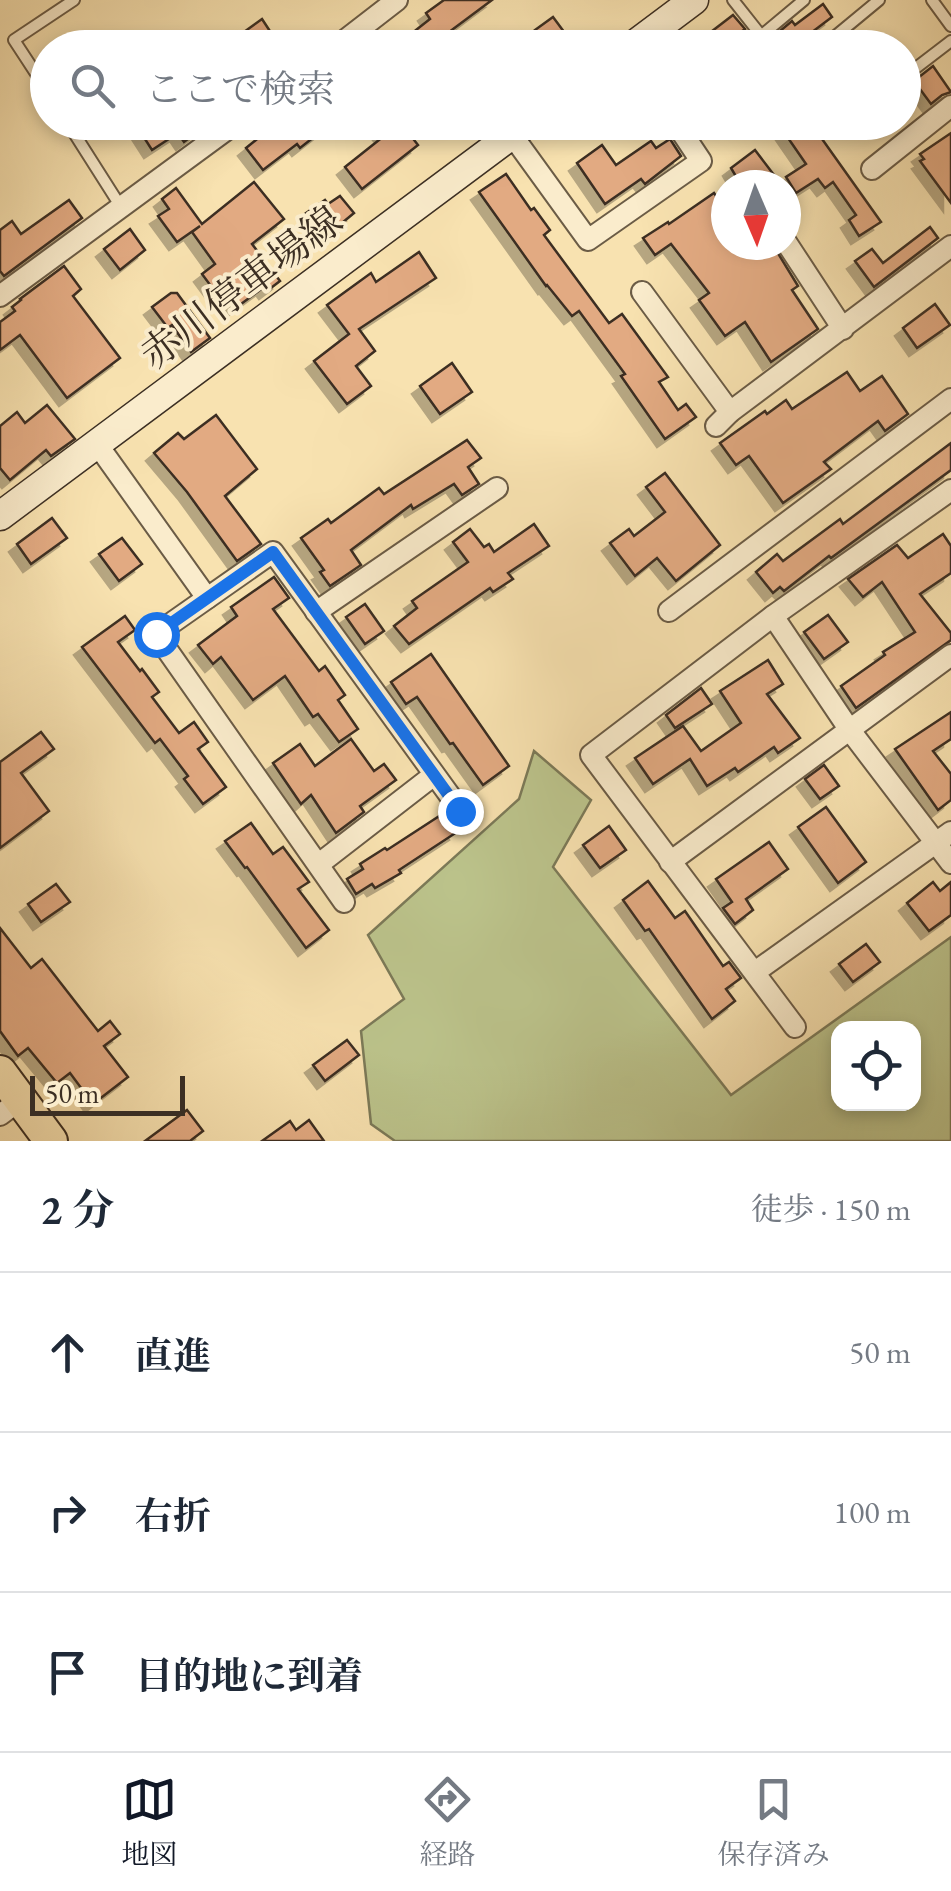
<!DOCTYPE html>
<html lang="ja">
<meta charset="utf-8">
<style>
:root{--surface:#fff;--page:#f2f2f3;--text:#1f2937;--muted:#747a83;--line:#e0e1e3;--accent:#111827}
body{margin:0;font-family:"EB Garamond","Noto Serif JP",serif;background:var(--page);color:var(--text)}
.controls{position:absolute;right:30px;bottom:30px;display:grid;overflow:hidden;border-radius:20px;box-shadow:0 5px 15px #0003}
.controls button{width:90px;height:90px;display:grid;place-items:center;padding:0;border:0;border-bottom:2px solid var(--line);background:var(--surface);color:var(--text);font:50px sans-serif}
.compass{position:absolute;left:711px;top:170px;width:90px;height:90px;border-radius:50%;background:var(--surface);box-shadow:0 5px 15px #0003;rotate:178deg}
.scale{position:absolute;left:30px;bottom:25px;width:155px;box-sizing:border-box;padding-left:10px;border:5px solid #3c2f23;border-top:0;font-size:28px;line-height:35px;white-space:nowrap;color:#3c2f23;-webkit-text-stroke:8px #faeccc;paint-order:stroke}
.stop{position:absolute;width:30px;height:30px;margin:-22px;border:8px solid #1a73e8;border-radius:50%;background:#fff}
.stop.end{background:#1a73e8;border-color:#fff;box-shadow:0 2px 10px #0008}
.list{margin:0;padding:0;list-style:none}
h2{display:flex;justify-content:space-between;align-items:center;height:130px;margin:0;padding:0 40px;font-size:42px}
h2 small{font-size:32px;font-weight:400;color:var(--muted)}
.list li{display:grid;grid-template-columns:65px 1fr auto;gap:30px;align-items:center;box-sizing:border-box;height:160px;padding:0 40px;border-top:2px solid var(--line)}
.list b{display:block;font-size:38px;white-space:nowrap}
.list em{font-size:32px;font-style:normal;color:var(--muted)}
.icon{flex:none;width:55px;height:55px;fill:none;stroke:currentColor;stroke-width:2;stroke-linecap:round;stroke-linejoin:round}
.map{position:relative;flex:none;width:951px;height:1141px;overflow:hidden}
.search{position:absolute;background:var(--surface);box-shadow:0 5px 15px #0003;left:30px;right:30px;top:30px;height:110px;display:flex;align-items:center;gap:25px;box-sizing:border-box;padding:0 35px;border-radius:55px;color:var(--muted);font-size:38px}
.sheet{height:610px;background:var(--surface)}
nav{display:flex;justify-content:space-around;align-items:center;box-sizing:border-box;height:140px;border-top:2px solid var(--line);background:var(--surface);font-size:28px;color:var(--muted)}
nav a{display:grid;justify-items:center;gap:5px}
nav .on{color:var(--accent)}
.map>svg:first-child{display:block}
.green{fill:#bcc48c;stroke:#7c7a58;stroke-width:2.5;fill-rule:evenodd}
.building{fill:#e2aa82;stroke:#3c2f23;stroke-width:2.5;filter:url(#shadow)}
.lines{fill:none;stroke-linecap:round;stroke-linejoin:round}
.service-casing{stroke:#6b5c46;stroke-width:14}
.minor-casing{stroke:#6b5c46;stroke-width:24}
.secondary-casing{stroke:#3c2f23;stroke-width:31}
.trunk-casing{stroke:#3c2f23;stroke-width:36}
.service{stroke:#faeccc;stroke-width:10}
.minor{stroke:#faeccc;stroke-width:20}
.secondary{stroke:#faeccc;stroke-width:28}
.trunk{stroke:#f8e2b0;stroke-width:32}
.route{stroke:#1a73e8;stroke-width:12}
.labels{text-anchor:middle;stroke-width:8;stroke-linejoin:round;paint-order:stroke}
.street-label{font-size:40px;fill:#3c2f23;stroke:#faeccc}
</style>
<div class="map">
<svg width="951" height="1141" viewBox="0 0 951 1141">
<defs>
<filter id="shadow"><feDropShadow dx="-8" dy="8" stdDeviation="0" flood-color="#0004"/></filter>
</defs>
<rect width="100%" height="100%" fill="#f8e2b0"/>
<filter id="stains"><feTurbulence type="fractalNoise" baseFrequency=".002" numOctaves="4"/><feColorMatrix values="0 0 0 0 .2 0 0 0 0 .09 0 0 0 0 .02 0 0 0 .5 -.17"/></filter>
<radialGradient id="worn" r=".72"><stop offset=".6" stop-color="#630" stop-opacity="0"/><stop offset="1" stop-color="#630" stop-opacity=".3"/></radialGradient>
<!-- green -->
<path class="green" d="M534,751l57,49 -38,67 178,228 220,-158v204h-556l-24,-17 -10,-93 43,-32 -36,-64 151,-136zM838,1028h76v76h-76z"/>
<!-- building -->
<g class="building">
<path d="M444,0h48l-63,47 -13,-17 14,-11 -4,-6z"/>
<path d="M823,4l9,13 -41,31h-9l-8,-12 18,-15 3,4z"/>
<path d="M733,15l12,14 -25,19h-30z"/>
<path d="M553,17l23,31h-28l-13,-18z"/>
<path d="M262,19l19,29h-57l20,-16z"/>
<path d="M933,66l18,26 -9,3 -11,9 -17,-23z"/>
<path d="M134,122h76l-26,20 -6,-9 -26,17z"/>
<path d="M293,122h40l-33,26 -3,-4 -34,26 -17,-22 26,-21 5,7z"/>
<path d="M373,122h27l18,23 -56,44 -17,-22 39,-31z"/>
<path d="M777,122h33l71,100 -22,14 -10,-16 7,-5 -23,-33 -8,6 -7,-9 -22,14 -10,-16 20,-13z"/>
<path d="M951,133v70l-31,-42 4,-2 -4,-5z"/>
<path d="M670,139l11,17 -36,28 -4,-5 -36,25 -28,-41 25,-18 14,20 35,-24 5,7z"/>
<path d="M755,150l19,25 -14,10h-19l-10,-17z"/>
<path d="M506,174l25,36 3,-2 16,22 -6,5 65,88 13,-9 46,63 -9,5 19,28 8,-6 10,13 -31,22 -44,-63 4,-2 -46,-63 -7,5 -25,-31 -1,1 -67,-94z"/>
<path d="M254,182l30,37 -32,25 28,37 -13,10 -3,-4 -27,20 -11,-15 -7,5 -17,-23 13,-10 -23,-32 8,-6 -23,16 -19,-26 11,-7 -7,-10 14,-11 26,36z"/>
<path d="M714,193l12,17v35h47l25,41 -6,4 26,39 -47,33 -26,-40 -20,14 -26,-36 10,-7 -38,-49 -16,11 -12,-17 25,-16 1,2z"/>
<path d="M340,196l14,17 -12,10 3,4 -19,13 -20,-27 19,-13 3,4z"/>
<path d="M69,200l13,18 -78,58 -4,-5v-41l12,-9 9,13z"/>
<path d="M930,227l8,11 -64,49 -19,-26 17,-12 11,14z"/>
<path d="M130,229l15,21 -25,20 -16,-21z"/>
<path d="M419,252l17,26 -77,51 16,22 -19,15 15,20 -24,18 -33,-43 35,-27 -22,-29 44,-32 5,9z"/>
<path d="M64,266l17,23 -8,7 47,62 -53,40 -47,-63 -20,15v-28l15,-11 -3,-4 9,-7 -1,-1z"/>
<path d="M171,293h6l33,45 -19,14 -19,-27 -4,3 -16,-21z"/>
<path d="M935,304l15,21 -33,23 -14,-20z"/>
<path d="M452,363l20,29 -32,22 -20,-28z"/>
<path d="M847,372l13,19 22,-15 26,38 -23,17 -7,-10 -54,41 7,7 -48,34 -34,-47 -13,9 -16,-22 45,-32 2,3 19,-14 6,9z"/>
<path d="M47,405l28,34 -24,17 -5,-6 -36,30 -10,-12v-42l17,-14 8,11z"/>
<path d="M216,415l41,54 -32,27 36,48 -24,17 -50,-69 -33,-39 24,-20 6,6z"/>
<path d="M467,440l14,18 -13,9 11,17 -17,11 -8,-11 -41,25 -2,-4 -60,45 10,15 -31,21 -10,-14 4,-2 -23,-32 27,-19 3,4 48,-35 5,6z"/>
<path d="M951,443v27l-120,88 -2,-2 -45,35 -4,-4 -7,6 -17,-21 21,-18 6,7 57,-42 3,5z"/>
<path d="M665,473l55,72 -44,36 -19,-23 -22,18 -25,-33 19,-14 5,7 31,-24 -19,-25z"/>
<path d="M52,518l15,20 -36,26 -14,-20z"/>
<path d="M534,524l15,22 -41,27 5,6 -20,13 -3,-4 -81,56 -15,-18 23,-18 -5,-7 56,-39 -15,-20 17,-13 14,18 5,-3 5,8z"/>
<path d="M943,534l8,12v27l-31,21 31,39v7l-95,68 -15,-22 44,-31 -2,-3 32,-20 -33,-50 -19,15 -15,-18 49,-34 11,13z"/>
<path d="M122,538l20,26 -23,17 -20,-27z"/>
<path d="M274,577l15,21 -16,11 46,62 6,-5 20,29 -7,5 20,29 -19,13 -21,-28 -5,3 -28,-41 -32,24 -32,-43 -8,7 -15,-19 39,-29 -6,-9z"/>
<path d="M365,604l19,27 -19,13 -19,-27z"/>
<path d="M828,615l20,27 -24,17 -20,-27z"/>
<path d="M125,616l10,14 -17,12 22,29 2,-2 17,23 -7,5 27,36 15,-11 14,20 -10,7 28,38 -23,17 -19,-25 4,-3 -28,-37 -5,4 -73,-96z"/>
<path d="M431,654l78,112 -26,19 -30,-42 -3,1 -33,-47 -11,7 -15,-22z"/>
<path d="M768,660l15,24 -16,10 33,44 -22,15 -4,-6 -36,25 -3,-4 -28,18 -17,-27 -37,25 -18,-26 48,-32 18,25 40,-28 -21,-32z"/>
<path d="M701,688l11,16 -37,24 -9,-13z"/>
<path d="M951,712v27l-18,12 18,23v26l-13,10 -43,-61z"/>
<path d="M41,732l13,17 -33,24 28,38 -49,37v-86z"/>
<path d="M351,739l23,32 10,-7 12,16 -36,26 4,6 -28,21 -25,-38 -10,9 -28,-41 27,-19 15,22z"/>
<path d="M824,765l15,21 -19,13 -15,-20z"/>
<path d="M826,807l40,55 -28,21 -40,-56z"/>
<path d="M444,813l13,19 -58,38 2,3 -26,15 -3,-4 -16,10 -9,-15 16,-10 -3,-5 25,-16 2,2z"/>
<path d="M251,823l22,31 10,-7 26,35 -11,7 31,41 -23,18 -59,-81 -2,1 -20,-27z"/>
<path d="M609,826l17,24 -26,18 -17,-23z"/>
<path d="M769,842l19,27 -42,30 7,11 -18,14 -12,-16 9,-6 -16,-23z"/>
<path d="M648,881l27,37 10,-7 38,55 6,-4 12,16 -15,11 9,12 -23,18 -63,-90 -4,2 -22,-31z"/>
<path d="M933,882l7,9 11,-9v33l-22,16 -22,-28z"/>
<path d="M56,884l14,18 -29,20 -13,-18z"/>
<path d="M0,928l31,40 11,-9 56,72 12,-10 10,13 -16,12 24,31 -35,27 -23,-31 -13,10 -29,-35 -10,8 -18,-25z"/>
<path d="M866,944l14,18 -27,20 -14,-18z"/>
<path d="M347,1040l12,15 -34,26 -12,-16z"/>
<path d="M187,1110l16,21 -13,10h-45z"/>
<path d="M309,1120l15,21h-62l28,-20 6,9z"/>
</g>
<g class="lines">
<defs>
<g id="service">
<path d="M733,0l38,48"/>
<path d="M932,0l19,26"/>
<path d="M762,35l42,-35"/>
<path d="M821,48l58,-48"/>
<path d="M904,77l47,-36"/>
<path d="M48,92l-34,-52 60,-40"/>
<path d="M67,122l54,85"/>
<path d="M824,122l7,10 12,-10"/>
</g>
<g id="minor">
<path d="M335,48l62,-48"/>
<path d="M512,135l76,105 113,-79 -26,-39"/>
<path d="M872,169l79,-63"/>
<path d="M786,242l57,87"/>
<path d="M642,292l88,120"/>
<path d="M0,296l237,-174"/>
<path d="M716,426l14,-14 221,-166"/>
<path d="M97,444l110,154"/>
<path d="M669,611l282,-212"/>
<path d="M316,612l181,-124"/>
<path d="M773,616l76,113 102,134"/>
<path d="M670,862l281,-207"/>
<path d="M319,864l115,-89"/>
<path d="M344,902l-188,-268 117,-82 188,259"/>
<path d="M755,972l196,-140"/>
<path d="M795,1027l-204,-272 182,-139 178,-126"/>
<path d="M0,1115l20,-15"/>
</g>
<g id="secondary">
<path d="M630,48l64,-48"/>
<path d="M0,516l529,-394"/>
</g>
<path id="trunk" d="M0,1072l51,69"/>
</defs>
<!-- service casing -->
<use href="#service" class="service-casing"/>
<!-- minor casing -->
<use href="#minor" class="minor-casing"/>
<!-- secondary casing -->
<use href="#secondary" class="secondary-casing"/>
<!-- trunk casing -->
<use href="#trunk" class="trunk-casing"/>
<!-- service -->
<use href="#service" class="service"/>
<!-- minor -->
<use href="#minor" class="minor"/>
<!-- secondary -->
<use href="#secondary" class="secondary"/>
<!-- trunk -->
<use href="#trunk" class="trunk"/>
</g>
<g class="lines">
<!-- route -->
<path class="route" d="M156,634l117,-82 187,259"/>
</g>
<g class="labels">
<!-- street labels -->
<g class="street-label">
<text transform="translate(241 287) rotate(-37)" y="14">赤川停車場線</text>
</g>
</g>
<rect width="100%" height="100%" filter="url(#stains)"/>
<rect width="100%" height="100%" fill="url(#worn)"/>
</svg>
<div class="controls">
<button><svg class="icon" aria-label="locate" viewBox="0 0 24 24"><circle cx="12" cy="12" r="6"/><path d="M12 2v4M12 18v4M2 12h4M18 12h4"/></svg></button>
</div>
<svg class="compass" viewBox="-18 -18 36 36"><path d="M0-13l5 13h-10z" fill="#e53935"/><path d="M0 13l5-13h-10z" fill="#747a83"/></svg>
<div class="scale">50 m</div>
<div class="stop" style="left:156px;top:634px"></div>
<div class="stop end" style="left:460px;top:811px"></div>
<div class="search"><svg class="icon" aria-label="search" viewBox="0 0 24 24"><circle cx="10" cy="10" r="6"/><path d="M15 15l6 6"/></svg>ここで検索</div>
</div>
<section class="sheet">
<h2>2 分<small>徒歩 · 150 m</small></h2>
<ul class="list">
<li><svg class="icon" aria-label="ahead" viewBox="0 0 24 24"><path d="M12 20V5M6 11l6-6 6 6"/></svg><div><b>直進</b></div><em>50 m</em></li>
<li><svg class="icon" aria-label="right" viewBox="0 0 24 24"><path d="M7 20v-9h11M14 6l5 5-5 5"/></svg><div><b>右折</b></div><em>100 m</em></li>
<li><svg class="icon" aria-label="arrive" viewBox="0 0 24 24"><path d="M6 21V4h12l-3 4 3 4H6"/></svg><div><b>目的地に到着</b></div></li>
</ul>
</section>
<nav>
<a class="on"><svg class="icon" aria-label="map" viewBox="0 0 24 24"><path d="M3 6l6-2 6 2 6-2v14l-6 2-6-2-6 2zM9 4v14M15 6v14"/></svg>地図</a>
<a><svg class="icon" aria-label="directions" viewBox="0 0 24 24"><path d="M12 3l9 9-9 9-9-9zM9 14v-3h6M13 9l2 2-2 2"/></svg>経路</a>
<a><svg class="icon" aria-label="saved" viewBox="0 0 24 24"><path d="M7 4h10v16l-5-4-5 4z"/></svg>保存済み</a>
</nav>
